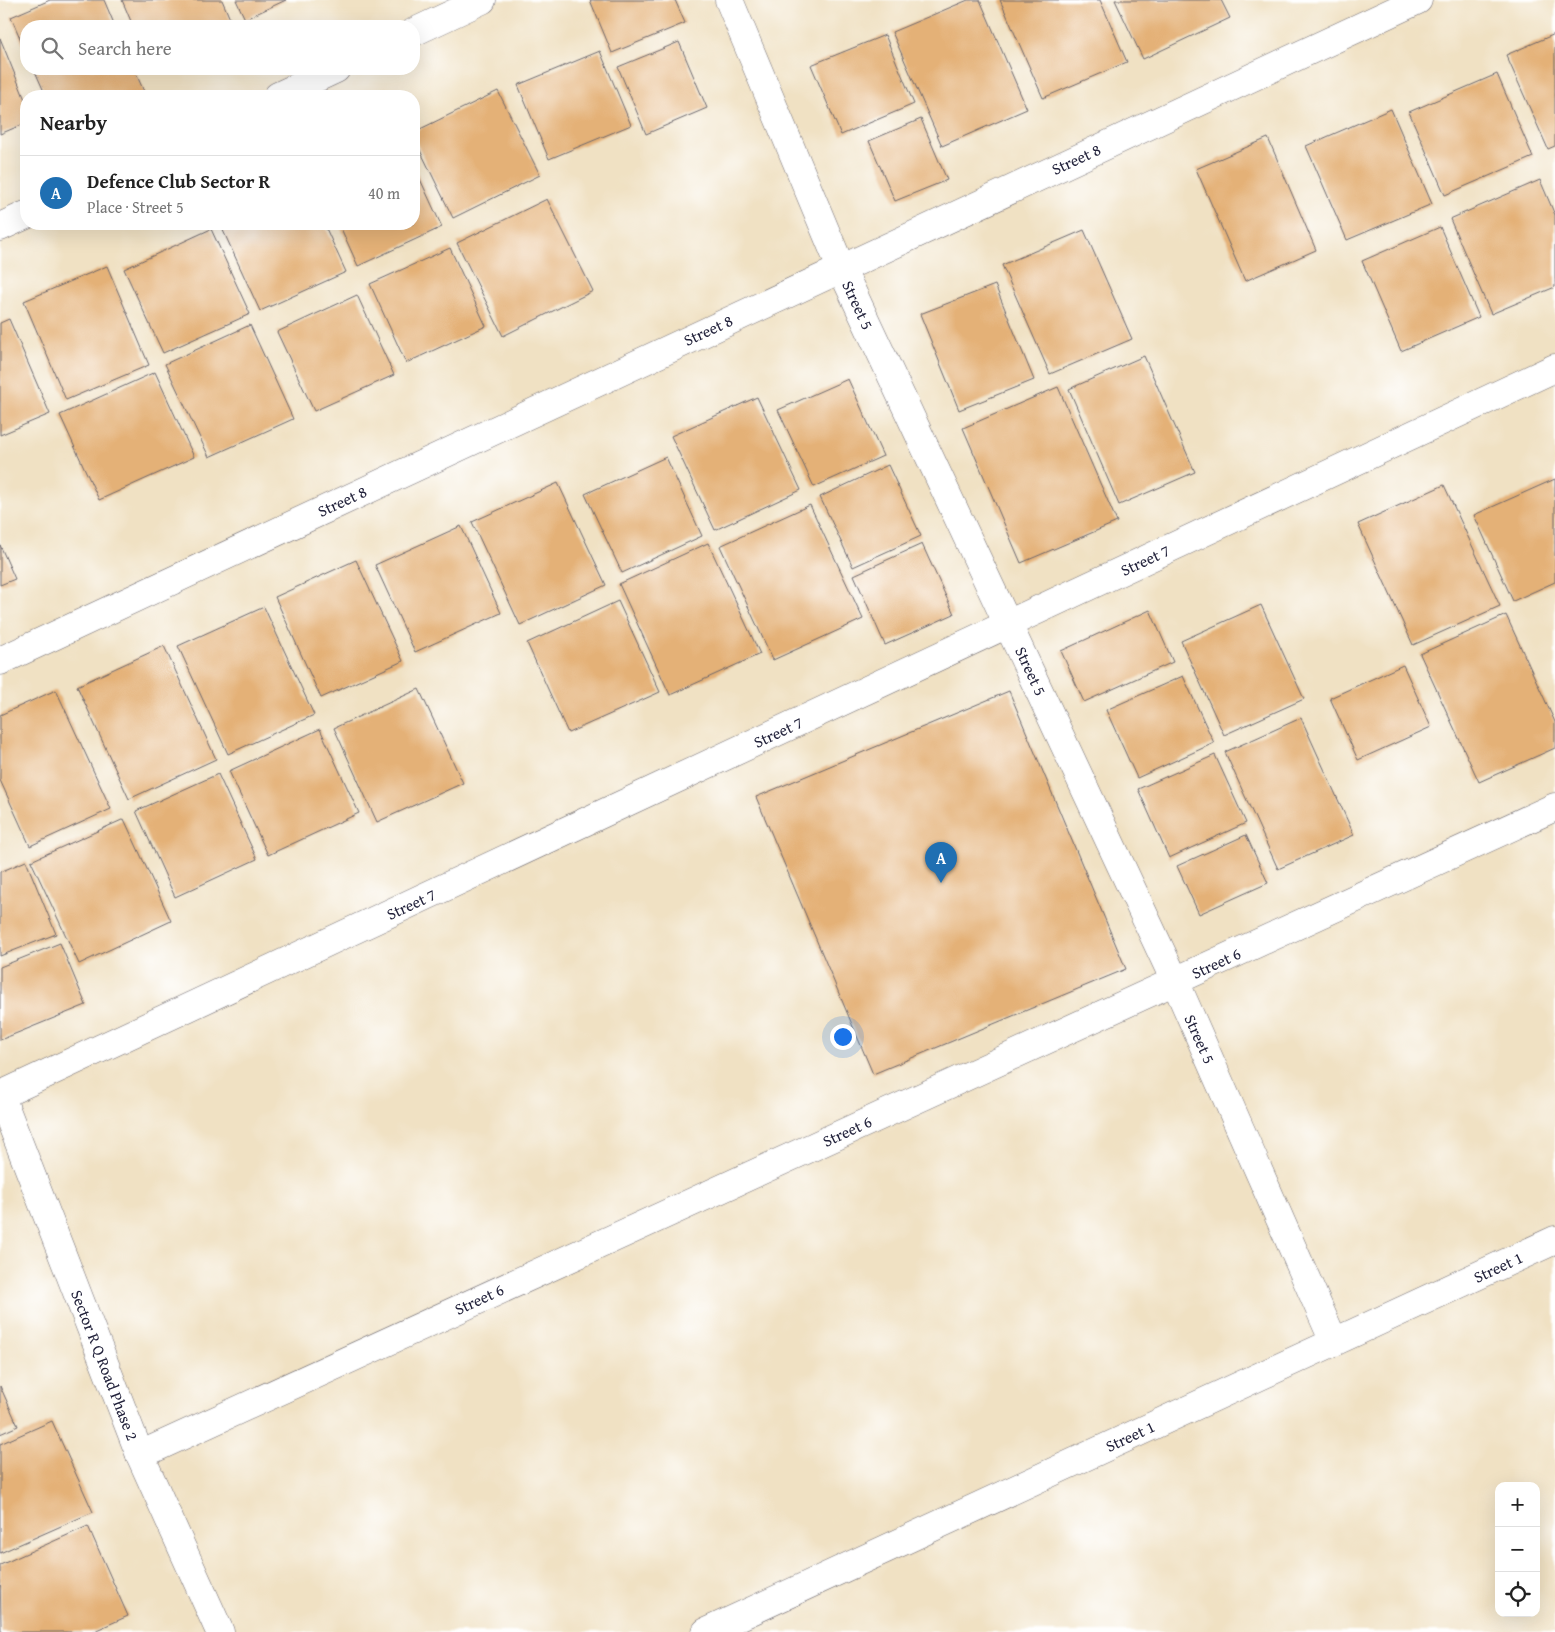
<!DOCTYPE html>
<meta charset="utf-8">
<style>
:root{--surface:#fff;--page:#f2f2f2;--text:#222;--muted:#767676;--line:#e0e0e0;--accent:#1f6fb2}
body{margin:0;font-family:"Gentium Book Plus",serif;background:var(--page);color:var(--text)}
.controls{position:absolute;right:15px;bottom:15px;display:grid;overflow:hidden;border-radius:10px;box-shadow:0 5px 20px #0002}
.controls button{width:45px;height:45px;display:grid;place-items:center;padding:0;border:0;border-bottom:1px solid var(--line);background:var(--surface);color:var(--text);font:25px sans-serif}
.you{position:absolute;left:842px;top:1036px;width:18px;height:18px;margin:-12px;border:4px solid #fff;border-radius:50%;background:#1a73e8;box-shadow:0 0 0 8px #1a73e833}
.badge{display:grid;place-items:center;width:32px;height:32px;border-radius:50%;background:var(--accent);color:#fff;font-size:16px;font-weight:700}
.pin{position:absolute;translate:-50% -41px;filter:drop-shadow(0 1px 2px #0008)}
.pin::after{content:'';position:absolute;top:26px;width:18px;height:15px;background:inherit;clip-path:polygon(0 0,100% 0,50% 100%)}
.list{margin:0;padding:0;list-style:none}
h2{display:flex;justify-content:space-between;align-items:center;height:65px;margin:0;padding:0 20px;font-size:21px}
h2 small{font-size:16px;font-weight:400;color:var(--muted)}
.list li{display:grid;grid-template-columns:32px 1fr auto;gap:15px;align-items:center;box-sizing:border-box;height:75px;padding:0 20px;border-top:1px solid var(--line)}
.list b{display:block;font-size:19px;white-space:nowrap}
.list p{margin:0;font-size:16px;white-space:nowrap;color:var(--muted)}
.list em{font-size:16px;font-style:normal;color:var(--muted)}
.icon{flex:none;width:28px;height:28px;fill:none;stroke:currentColor;stroke-width:2;stroke-linecap:round;stroke-linejoin:round}
.map{position:relative;flex:none;width:1555px;height:1632px;overflow:hidden}
.search{position:absolute;background:var(--surface);box-shadow:0 5px 20px #0002;left:20px;top:20px;width:400px;height:55px;display:flex;align-items:center;gap:12px;box-sizing:border-box;padding:0 18px;border-radius:20px;color:var(--muted);font-size:19px}
.panel{position:absolute;background:var(--surface);box-shadow:0 5px 20px #0002;left:20px;top:90px;width:400px;height:140px;border-radius:20px}
.map>svg:first-child{display:block}
.building{fill:#e4b177}
.lines{fill:none;stroke-linecap:round;stroke-linejoin:round}
.minor-casing{stroke:#6a656b;stroke-width:29}
.minor{stroke:#fff;stroke-width:28}
.labels{text-anchor:middle;stroke-width:4;stroke-linejoin:round;paint-order:stroke}
.street-label{font-size:16px;fill:#22223b;stroke:#fff}
</style>
<div class="map">
<svg width="1555" height="1632" viewBox="0 0 1555 1632">
<rect width="100%" height="100%" fill="#fff"/>
<filter id="ink" filterUnits="userSpaceOnUse"><feTurbulence type="fractalNoise" baseFrequency=".02" numOctaves="2"/><feDisplacementMap in="SourceGraphic" scale="10" xChannelSelector="R" yChannelSelector="G"/><feConvolveMatrix kernelMatrix="1 2 1 2 8 2 1 2 1" color-interpolation-filters="sRGB"/></filter>
<filter id="wash" filterUnits="userSpaceOnUse"><feTurbulence type="fractalNoise" baseFrequency=".0096" numOctaves="4" result="noise"/><feDisplacementMap in="SourceGraphic" scale="20" xChannelSelector="R" yChannelSelector="G"/><feGaussianBlur stdDeviation="1.12" result="paint"/><feColorMatrix in="noise" values="0 0 0 0 0 0 0 0 0 0 0 0 0 0 0 0 0 1.4 0 .05"/><feComposite in="paint" operator="in"/></filter>
<g filter="url(#wash)">
<rect width="100%" height="100%" fill="#f0e1c3"/>
<g id="blocks">
<!-- building -->
<g class="building">
<path d="M50,0h54l11,26h-89v26l-15,-35z"/>
<path d="M122,0h100l11,26h-100z"/>
<path d="M236,0h50l-41,19z"/>
<path d="M590,0h85l10,23 -73,30z"/>
<path d="M968,0h12l47,109 -85,37 -50,-114z"/>
<path d="M1000,0h100l27,62 -84,36z"/>
<path d="M1115,0h106l9,18 -87,41z"/>
<path d="M1555,34v112l-7,3 -42,-94z"/>
<path d="M885,35l29,69 -73,31 -30,-70z"/>
<path d="M0,38l26,64v21l-26,11z"/>
<path d="M679,42l28,66 -61,26 -28,-67z"/>
<path d="M600,51l31,74 -82,34 -31,-74z"/>
<path d="M34,69h100l12,27h-100z"/>
<path d="M1497,74l36,83 -88,38 -36,-83z"/>
<path d="M498,91l42,84 -87,43 -39,-80v-6z"/>
<path d="M1391,109l41,95 -85,36 -41,-94z"/>
<path d="M921,119l26,61 -52,21 -26,-60z"/>
<path d="M1268,138l48,112 -71,31 -49,-112z"/>
<path d="M414,166l28,61 -84,39 -19,-42h75z"/>
<path d="M1540,180l15,35v72l-64,27 -41,-95z"/>
<path d="M547,199l46,92 -90,45 -46,-93z"/>
<path d="M225,224h99l22,48 -86,39 -39,-85z"/>
<path d="M1440,227l39,90 -78,34 -39,-90z"/>
<path d="M211,229l39,85 -87,39 -39,-84z"/>
<path d="M1084,230l48,109 -82,35 -48,-109z"/>
<path d="M450,248l36,78 -80,37 -36,-79z"/>
<path d="M107,266l42,99 -83,35 -42,-99z"/>
<path d="M995,285l39,95 -75,30 -39,-96z"/>
<path d="M357,295l37,80 -80,36 -37,-79z"/>
<path d="M9,319l41,95 -50,21v-112z"/>
<path d="M250,325l43,94 -84,38 -44,-93z"/>
<path d="M1144,356l51,116 -76,33 -50,-116z"/>
<path d="M155,372l39,85 -95,43 -39,-85z"/>
<path d="M848,379l35,77 -69,31 -36,-77z"/>
<path d="M1058,387l59,135 -96,41 -58,-135z"/>
<path d="M757,397l44,93 -86,40 -44,-94z"/>
<path d="M666,457l36,79 -80,37 -37,-79z"/>
<path d="M888,465l33,71 -68,31 -33,-70z"/>
<path d="M1555,479v103l-42,19 -39,-86z"/>
<path d="M558,483l48,102 -86,40 -48,-103z"/>
<path d="M1444,485l56,121 -87,39 -55,-121z"/>
<path d="M810,505l53,114 -90,41 -53,-114z"/>
<path d="M461,526l40,87 -86,39 -40,-87z"/>
<path d="M708,543l52,111 -90,41 -51,-111z"/>
<path d="M922,544l32,70 -69,31 -31,-70z"/>
<path d="M0,545l15,34 -15,6z"/>
<path d="M356,560l47,101 -82,37 -46,-101z"/>
<path d="M618,601l42,91 -92,41 -41,-90z"/>
<path d="M1261,605l43,94 -80,36 -43,-94z"/>
<path d="M264,607l50,108 -86,39 -50,-108z"/>
<path d="M1150,610l23,52 -89,40 -23,-51z"/>
<path d="M1506,615l49,107v26l-76,34 -59,-128z"/>
<path d="M164,646l52,113 -87,40 -52,-113z"/>
<path d="M1403,665l28,62 -73,33 -28,-62z"/>
<path d="M1183,676l31,67 -77,35 -31,-68z"/>
<path d="M419,689l44,94 -86,39 -43,-94z"/>
<path d="M56,690l55,119 -81,37 -30,-66v-65z"/>
<path d="M1009,691l117,278 -253,105 -117,-277z"/>
<path d="M1301,718l53,117 -76,34 -53,-117z"/>
<path d="M320,729l39,84 -91,42 -39,-84z"/>
<path d="M1215,755l31,68 -77,35 -31,-69z"/>
<path d="M218,774l39,85 -82,38 -39,-86z"/>
<path d="M124,819l47,102 -92,43 -48,-103z"/>
<path d="M1246,835l22,48 -69,31 -22,-48z"/>
<path d="M26,861l30,73 -56,22v-84z"/>
<path d="M60,943l26,62 -86,35v-73z"/>
<path d="M0,1386l18,40 -18,8z"/>
<path d="M52,1421l41,91 -93,41v-109z"/>
<path d="M88,1526l40,90 -36,16h-91l-1,-67z"/>
</g>
</g>
</g>
<g filter="url(#ink)">
<use href="#blocks" fill-opacity="0" stroke="#6a656b" stroke-width="1"/>
<g class="lines">
<defs>
<g id="minor">
<path d="M729,0l112,268 334,713 159,361"/>
<path d="M414,32l68,-32"/>
<path d="M278,96l58,-27"/>
<path d="M0,227l26,-12"/>
<path d="M0,661l1418,-661"/>
<path d="M0,1094l140,361 80,177"/>
<path d="M1,1095l1554,-727"/>
<path d="M140,1455l1415,-648"/>
<path d="M706,1632l849,-392"/>
</g>
</defs>
<!-- minor casing -->
<use href="#minor" class="minor-casing"/>
<!-- minor -->
<use href="#minor" class="minor"/>
</g>
</g>
<g class="labels">
<!-- street labels -->
<g class="street-label">
<text transform="translate(1076 159) rotate(-25)" y="6">Street 8</text>
<text transform="translate(858 305) rotate(65)" y="6">Street 5</text>
<text transform="translate(708 330) rotate(-25)" y="6">Street 8</text>
<text transform="translate(342 501) rotate(-25)" y="6">Street 8</text>
<text transform="translate(1145 560) rotate(-25)" y="6">Street 7</text>
<text transform="translate(1031 671) rotate(65)" y="6">Street 5</text>
<text transform="translate(778 732) rotate(-25)" y="6">Street 7</text>
<text transform="translate(411 904) rotate(-25)" y="6">Street 7</text>
<text transform="translate(1216 963) rotate(-25)" y="6">Street 6</text>
<text transform="translate(1200 1039) rotate(66)" y="6">Street 5</text>
<text transform="translate(847 1131) rotate(-25)" y="6">Street 6</text>
<text transform="translate(1498 1267) rotate(-25)" y="6">Street 1</text>
<text transform="translate(479 1299) rotate(-25)" y="6">Street 6</text>
<text transform="translate(105 1365) rotate(69)" y="6">Sector R Q Road Phase 2</text>
<text transform="translate(1130 1436) rotate(-25)" y="6">Street 1</text>
</g>
</g>
</svg>
<div class="controls">
<button>+</button>
<button>−</button>
<button><svg class="icon" aria-label="locate" viewBox="0 0 24 24"><circle cx="12" cy="12" r="6"/><path d="M12 2v4M12 18v4M2 12h4M18 12h4"/></svg></button>
</div>
<div class="you"></div>
<div class="pin badge" style="left:941px;top:883px">A</div>
<div class="search"><svg class="icon" aria-label="search" viewBox="0 0 24 24"><circle cx="10" cy="10" r="6"/><path d="M15 15l6 6"/></svg>Search here</div>
<section class="panel">
<h2>Nearby<small></small></h2>
<ul class="list">
<li><span class="badge">A</span><div><b>Defence Club Sector R</b><p>Place · Street 5</p></div><em>40 m</em></li>
</ul>
</section>
</div>
